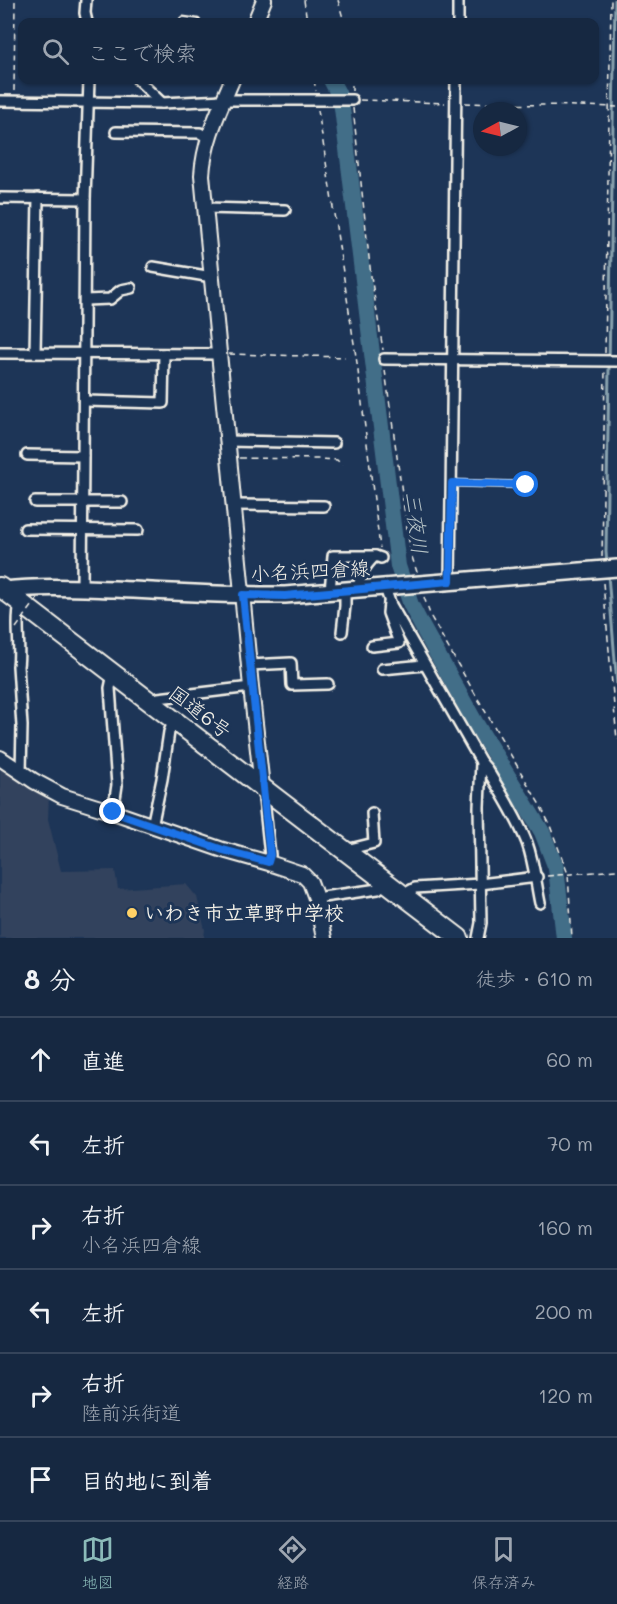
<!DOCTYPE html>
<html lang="ja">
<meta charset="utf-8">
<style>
:root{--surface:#162841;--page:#23344c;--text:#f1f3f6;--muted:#9ea6b1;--line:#35445a;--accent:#8bbbb9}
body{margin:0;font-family:Mali,"Klee One",sans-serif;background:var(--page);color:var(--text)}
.compass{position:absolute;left:473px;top:102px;width:54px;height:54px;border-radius:50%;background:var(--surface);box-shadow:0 2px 4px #0004;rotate:263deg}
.stop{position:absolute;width:18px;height:18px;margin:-14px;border:4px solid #1a73e8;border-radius:50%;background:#fff}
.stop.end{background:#1a73e8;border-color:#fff;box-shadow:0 2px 6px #0008}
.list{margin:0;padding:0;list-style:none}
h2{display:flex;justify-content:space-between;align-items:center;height:78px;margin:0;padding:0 24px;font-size:26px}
h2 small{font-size:20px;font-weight:400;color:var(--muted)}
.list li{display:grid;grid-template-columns:39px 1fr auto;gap:18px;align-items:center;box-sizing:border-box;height:84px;padding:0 24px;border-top:2px solid var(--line)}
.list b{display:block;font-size:22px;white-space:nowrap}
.list p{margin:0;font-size:20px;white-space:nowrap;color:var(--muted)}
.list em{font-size:20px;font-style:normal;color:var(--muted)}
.icon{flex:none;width:33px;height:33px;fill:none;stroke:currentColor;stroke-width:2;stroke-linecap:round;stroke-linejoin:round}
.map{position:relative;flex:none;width:617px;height:938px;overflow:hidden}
.search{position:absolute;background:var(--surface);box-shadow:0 2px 4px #0004;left:18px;right:18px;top:18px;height:66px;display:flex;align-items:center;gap:15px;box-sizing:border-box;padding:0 21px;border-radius:12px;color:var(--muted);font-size:22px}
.sheet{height:582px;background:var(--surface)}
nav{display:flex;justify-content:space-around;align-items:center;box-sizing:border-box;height:84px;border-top:2px solid var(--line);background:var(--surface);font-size:16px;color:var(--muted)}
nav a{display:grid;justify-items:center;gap:3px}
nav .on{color:var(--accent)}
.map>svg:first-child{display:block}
.built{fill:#31425d}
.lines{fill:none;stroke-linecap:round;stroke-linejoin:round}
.stream{stroke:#89a2ae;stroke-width:3}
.river{stroke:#426e88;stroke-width:16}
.lane-casing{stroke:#f4f1e8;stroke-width:9}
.street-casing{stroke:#f4f1e8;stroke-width:14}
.secondary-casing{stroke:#f4f1e8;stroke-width:18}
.primary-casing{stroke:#f4f1e8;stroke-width:20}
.highway-casing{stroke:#f4f1e8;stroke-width:22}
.path{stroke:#f4f1e8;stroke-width:1.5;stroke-dasharray:6 4.5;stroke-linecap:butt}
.lane{stroke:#1d3557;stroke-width:4.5}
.street{stroke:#1d3557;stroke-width:9}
.secondary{stroke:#1d3557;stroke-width:14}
.primary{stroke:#1d3557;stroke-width:15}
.highway{stroke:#1d3557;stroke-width:18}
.path-bridge{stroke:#f4f1e8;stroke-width:1.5;stroke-dasharray:6 4.5;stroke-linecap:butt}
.route{stroke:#1a73e8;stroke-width:8}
.poi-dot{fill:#ffd166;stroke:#1d3557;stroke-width:2}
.labels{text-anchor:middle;stroke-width:6;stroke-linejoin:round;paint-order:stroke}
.street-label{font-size:20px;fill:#f4f1e8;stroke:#1d3557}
.poi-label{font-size:20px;font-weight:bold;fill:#f4f1e8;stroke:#1d3557;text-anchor:start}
.water-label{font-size:21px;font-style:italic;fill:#b6c3c6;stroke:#1d3557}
</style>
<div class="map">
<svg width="617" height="938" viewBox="0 0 617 938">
<rect width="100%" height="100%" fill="#1d3557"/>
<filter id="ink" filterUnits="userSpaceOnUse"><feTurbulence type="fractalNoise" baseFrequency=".0167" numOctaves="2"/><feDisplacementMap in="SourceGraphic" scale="12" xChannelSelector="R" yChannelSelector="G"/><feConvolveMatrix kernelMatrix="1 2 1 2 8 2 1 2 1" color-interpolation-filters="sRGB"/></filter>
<g filter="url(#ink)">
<!-- built -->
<path class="built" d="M0,762l49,32 -1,25 13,52 54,-1 3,19 68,-5 11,13 8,33 -1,8h-204z"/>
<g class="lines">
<!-- stream -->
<g class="stream">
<path d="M607,565l-1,-13 9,-552"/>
<path d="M608,575l9,110"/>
</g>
<!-- river -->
<path class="river" d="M331,80l8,15 3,13 56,458 13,39 13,25 51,92 67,110 14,36 8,70"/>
<defs>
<g id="lane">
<path d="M183,20l14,2"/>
<path d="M451,483l75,2"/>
</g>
<g id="street">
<path d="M86,0l-1,13 2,9"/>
<path d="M458,22v-22"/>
<path d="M138,80l24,23 62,-3h128"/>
<path d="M0,101l162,2"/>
<path d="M116,132l84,1 9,6"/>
<path d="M0,198l85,1"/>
<path d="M206,208l79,2"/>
<path d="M153,267l59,10"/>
<path d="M85,300l25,-1 11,-9 10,-2"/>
<path d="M0,353l219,1"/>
<path d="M35,353l3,-155"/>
<path d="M384,359l233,2"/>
<path d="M85,401l78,2 1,-49"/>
<path d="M228,441l106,2"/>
<path d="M27,455l56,1"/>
<path d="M35,502h87"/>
<path d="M234,505l90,1"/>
<path d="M25,529l113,1"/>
<path d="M450,581l6,-501"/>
<path d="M82,588l3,-389 4,-119"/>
<path d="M385,588l6,17 90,157 -2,45 2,116 -3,15"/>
<path d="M358,590c2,-16 6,-23 17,-34"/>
<path d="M330,592l3,-36h42l6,2"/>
<path d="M20,603c-5,20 1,42 -2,63l4,60 -1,46"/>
<path d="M342,632l3,-26v-15"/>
<path d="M372,646l27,-3 -11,-30 1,-10"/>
<path d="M249,665l42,-2 1,22 36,-1"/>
<path d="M382,669l42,-4"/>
<path d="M150,700l8,-2 93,-11"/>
<path d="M481,762l6,7c14,24 30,48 40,74 7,19 9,41 13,60"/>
<path d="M263,790l7,65 -1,8"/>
<path d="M113,812l4,-27 -7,-97 3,-14"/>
<path d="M152,826l10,-47 7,-47 5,-12"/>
<path d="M346,850l28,-7 -2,-30"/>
<path d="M402,895l13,-7 65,-4 57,-7"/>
<path d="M316,898l62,-9 8,-7"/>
</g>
<g id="secondary">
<path d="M255,22l9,-22"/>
<path d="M232,80c-13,31 -28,61 -30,95l49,512 11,100"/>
<path d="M0,758l34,23 28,15 51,16 110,38 46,13 33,11 8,8 6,16 8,40"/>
</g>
<path id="primary" d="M4,590c37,-4 74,-2 110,-1 57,3 114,7 171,6l332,-27"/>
<path id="highway" d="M0,587l459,351"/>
</defs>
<!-- lane casing -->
<use href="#lane" class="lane-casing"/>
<!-- street casing -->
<use href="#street" class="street-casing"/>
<!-- secondary casing -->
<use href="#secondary" class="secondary-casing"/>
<!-- primary casing -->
<use href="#primary" class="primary-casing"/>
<!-- highway casing -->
<use href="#highway" class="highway-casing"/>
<!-- path -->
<g class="path">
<path d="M304,0l3,22"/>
<path d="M338,0l6,22"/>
<path d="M314,80l2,11"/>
<path d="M14,91l1,-90"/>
<path d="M352,91v-11"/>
<path d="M360,100l85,3"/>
<path d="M465,103l152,4"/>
<path d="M353,108l18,168 12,74"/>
<path d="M318,110l39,253 23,185"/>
<path d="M605,353l6,-353"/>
<path d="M229,354l116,3"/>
<path d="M385,370l21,152 5,32 6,18"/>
<path d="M239,458l81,1 17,1 5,5"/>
<path d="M602,557l3,-187"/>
<path d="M603,583l14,157"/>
<path d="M424,597l7,20 22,39 87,149 9,18 19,51 4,64"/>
<path d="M547,876l70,-6"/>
</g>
<!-- lane -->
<use href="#lane" class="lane"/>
<!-- street -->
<use href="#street" class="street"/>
<!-- secondary -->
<use href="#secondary" class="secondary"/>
<!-- primary -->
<use href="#primary" class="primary"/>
<!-- highway -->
<use href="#highway" class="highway"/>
<!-- path-bridge -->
<path class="path-bridge" d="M16,628l22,-30"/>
</g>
</g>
<g class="lines" filter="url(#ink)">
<!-- route -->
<path class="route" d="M113,812l110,38 45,12 2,-7 -27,-260 42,1 165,-15 2,-98 74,2"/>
</g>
<!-- markers -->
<circle class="poi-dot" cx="132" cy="913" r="6"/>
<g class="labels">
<!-- street labels -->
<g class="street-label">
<text transform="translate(310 571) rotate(-3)" y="7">小名浜四倉線</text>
<text transform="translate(200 712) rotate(37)" y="7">国道6号</text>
</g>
<!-- poi labels -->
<g class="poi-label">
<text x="144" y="920">いわき市立草野中学校</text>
</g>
<!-- water labels -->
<g class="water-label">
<text transform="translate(416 523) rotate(83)" y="7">三夜川</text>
</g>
</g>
</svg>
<svg class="compass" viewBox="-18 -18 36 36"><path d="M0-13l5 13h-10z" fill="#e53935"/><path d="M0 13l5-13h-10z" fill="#9ea6b1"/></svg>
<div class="stop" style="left:526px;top:485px"></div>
<div class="stop end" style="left:113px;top:812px"></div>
<div class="search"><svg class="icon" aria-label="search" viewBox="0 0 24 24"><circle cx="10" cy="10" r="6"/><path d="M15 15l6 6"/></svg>ここで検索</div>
</div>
<section class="sheet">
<h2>8 分<small>徒歩 · 610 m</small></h2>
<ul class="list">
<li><svg class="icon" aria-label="ahead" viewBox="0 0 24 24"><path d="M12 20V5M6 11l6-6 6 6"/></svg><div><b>直進</b></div><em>60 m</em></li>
<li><svg class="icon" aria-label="left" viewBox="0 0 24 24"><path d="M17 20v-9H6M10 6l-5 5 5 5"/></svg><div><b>左折</b></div><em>70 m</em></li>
<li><svg class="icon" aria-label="right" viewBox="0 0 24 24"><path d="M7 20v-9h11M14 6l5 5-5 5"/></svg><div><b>右折</b><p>小名浜四倉線</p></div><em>160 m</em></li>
<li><svg class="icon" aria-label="left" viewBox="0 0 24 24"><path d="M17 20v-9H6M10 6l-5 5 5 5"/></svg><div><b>左折</b></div><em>200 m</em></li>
<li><svg class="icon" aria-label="right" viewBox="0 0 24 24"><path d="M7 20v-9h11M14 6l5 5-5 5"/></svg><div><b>右折</b><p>陸前浜街道</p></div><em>120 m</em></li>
<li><svg class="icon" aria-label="arrive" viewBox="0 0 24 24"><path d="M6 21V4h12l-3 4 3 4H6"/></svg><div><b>目的地に到着</b></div></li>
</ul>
</section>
<nav>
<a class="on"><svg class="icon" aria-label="map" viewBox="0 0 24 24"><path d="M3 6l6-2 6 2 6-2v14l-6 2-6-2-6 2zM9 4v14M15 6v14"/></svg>地図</a>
<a><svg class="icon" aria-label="directions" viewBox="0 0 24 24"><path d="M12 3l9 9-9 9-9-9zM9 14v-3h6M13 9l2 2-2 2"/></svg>経路</a>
<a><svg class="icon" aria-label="saved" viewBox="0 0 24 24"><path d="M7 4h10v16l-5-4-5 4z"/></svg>保存済み</a>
</nav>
